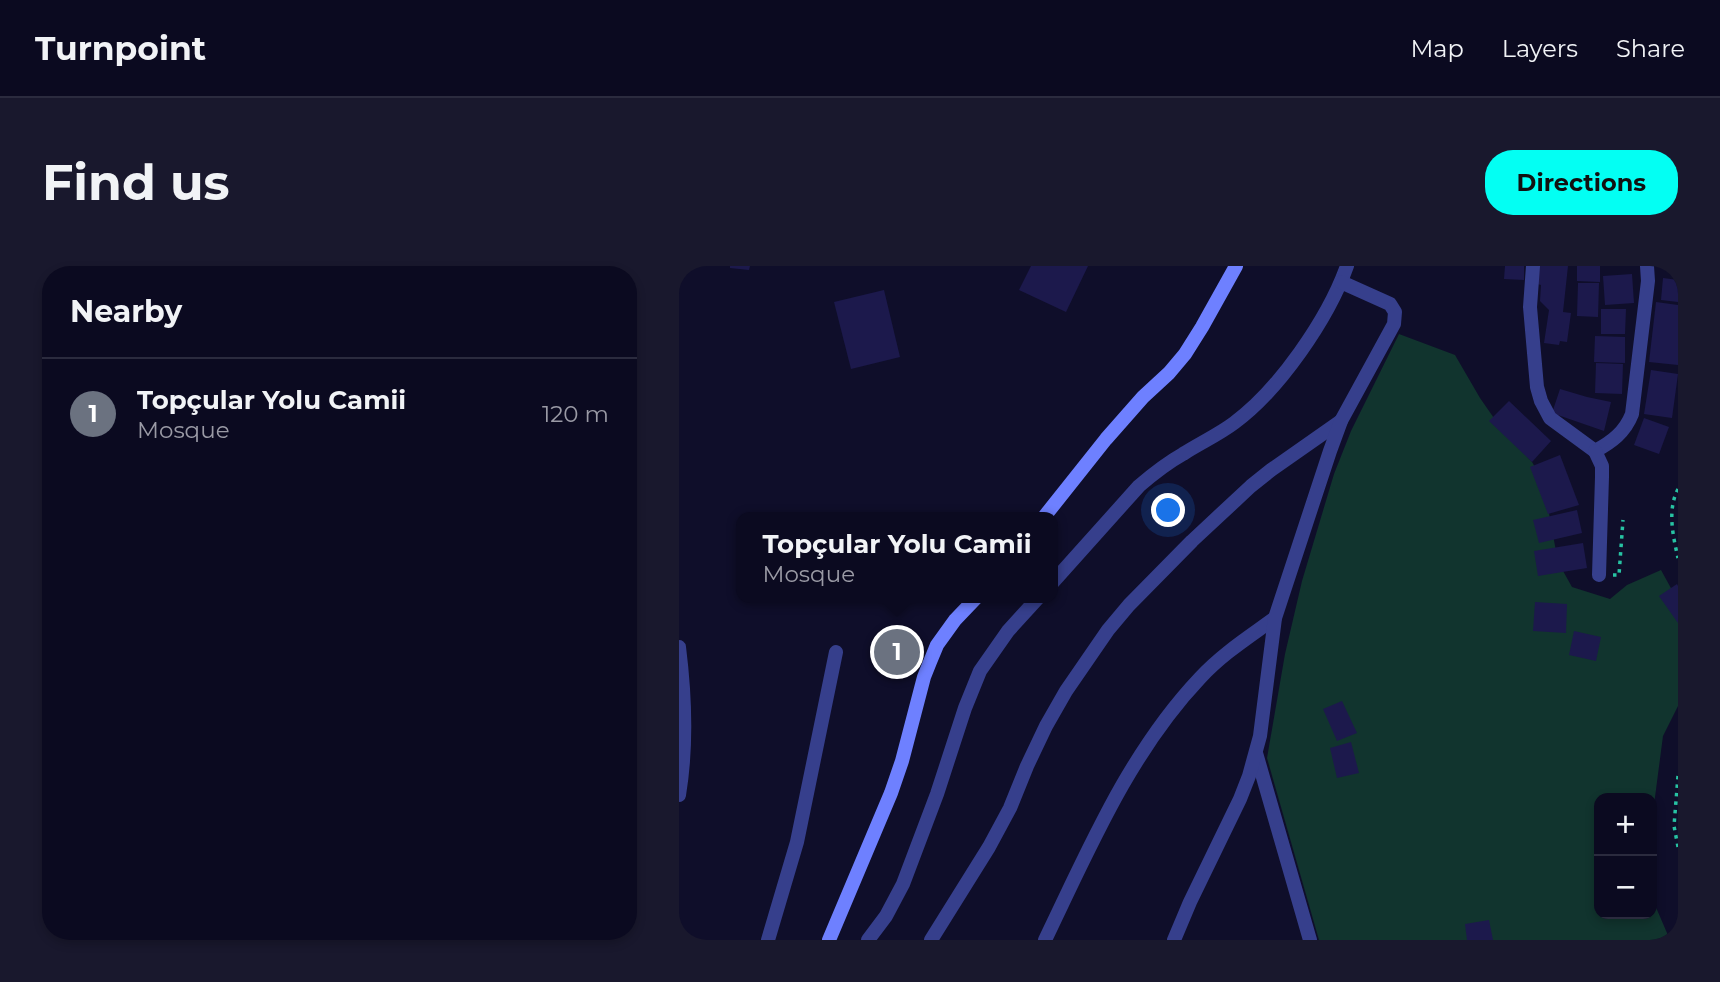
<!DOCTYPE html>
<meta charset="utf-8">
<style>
:root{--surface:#0b0a20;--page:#19182d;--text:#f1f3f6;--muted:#9a9aa5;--line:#2b2b3e;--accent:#03fff3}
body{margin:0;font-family:Montserrat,sans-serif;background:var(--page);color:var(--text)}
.controls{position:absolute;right:21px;bottom:21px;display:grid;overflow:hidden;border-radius:14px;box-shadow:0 4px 10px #0003}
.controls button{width:63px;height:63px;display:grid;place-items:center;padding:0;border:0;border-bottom:2px solid var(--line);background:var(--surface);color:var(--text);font:35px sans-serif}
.you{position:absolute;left:490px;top:245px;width:24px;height:24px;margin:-18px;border:5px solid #fff;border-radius:50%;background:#1a73e8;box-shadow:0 0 0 10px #1a73e833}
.badge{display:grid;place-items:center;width:46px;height:46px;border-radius:50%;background:var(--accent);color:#fff;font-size:23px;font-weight:700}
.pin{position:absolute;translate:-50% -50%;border:4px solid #fff;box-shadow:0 2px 7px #0006}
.popup{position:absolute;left:57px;top:246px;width:322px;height:91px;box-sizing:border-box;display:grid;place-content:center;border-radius:14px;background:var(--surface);filter:drop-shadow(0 2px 5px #0005);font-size:23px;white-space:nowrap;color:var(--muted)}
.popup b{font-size:26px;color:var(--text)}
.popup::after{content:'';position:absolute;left:50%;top:100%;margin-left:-14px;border:14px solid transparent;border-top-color:var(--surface)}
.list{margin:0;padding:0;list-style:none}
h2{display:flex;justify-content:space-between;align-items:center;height:91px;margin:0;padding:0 28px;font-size:30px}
h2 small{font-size:23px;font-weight:400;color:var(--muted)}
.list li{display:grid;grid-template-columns:46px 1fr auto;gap:21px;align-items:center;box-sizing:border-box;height:112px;padding:0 28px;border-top:2px solid var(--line)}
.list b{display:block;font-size:26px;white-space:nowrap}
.list p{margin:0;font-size:23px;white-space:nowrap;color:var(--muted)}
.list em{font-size:23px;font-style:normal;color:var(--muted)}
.map{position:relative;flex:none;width:999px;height:674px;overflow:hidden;border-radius:28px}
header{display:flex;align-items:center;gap:42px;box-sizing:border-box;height:98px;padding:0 35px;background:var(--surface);border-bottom:2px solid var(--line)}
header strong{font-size:33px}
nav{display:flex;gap:38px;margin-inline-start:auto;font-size:24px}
.intro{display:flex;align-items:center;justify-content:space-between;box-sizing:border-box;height:168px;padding:0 42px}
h1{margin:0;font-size:49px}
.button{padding:18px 32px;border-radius:28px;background:var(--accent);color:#111;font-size:24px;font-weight:700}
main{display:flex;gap:42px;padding:0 42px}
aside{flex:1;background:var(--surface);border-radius:28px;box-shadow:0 4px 10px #0003}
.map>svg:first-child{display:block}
.green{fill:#11342e}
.building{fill:#1c194c}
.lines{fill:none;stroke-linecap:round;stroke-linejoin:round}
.path{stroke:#27c3a3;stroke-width:3.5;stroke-dasharray:3.5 5;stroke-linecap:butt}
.minor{stroke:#363f8c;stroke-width:14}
.secondary{stroke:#6e80ff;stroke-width:14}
</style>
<header>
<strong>Turnpoint</strong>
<nav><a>Map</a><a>Layers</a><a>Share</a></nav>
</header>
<div class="intro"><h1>Find us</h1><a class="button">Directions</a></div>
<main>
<aside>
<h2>Nearby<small></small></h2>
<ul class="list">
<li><span class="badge" style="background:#6b7280">1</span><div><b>Topçular Yolu Camii</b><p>Mosque</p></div><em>120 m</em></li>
</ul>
</aside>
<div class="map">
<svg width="999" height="674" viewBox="0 0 999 674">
<rect width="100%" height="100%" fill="#0f0e2a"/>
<!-- green -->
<path class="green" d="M720,68l56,21 25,43 16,23 36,41 11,19 15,81 14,25 38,12 17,-14 34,-15 17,31v105l-15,30 -11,84v-22h-53v116h53v-16l18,42h-351l-52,-182 18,-104 17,-73 32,-107 17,-43z"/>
<!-- building -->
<g class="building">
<path d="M51,0h20l-1,4 -19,-2z"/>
<path d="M352,0h57l-22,46 -47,-22z"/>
<path d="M826,0h19v14l-20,-1z"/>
<path d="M859,0h30l-5,46 8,1 -4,29 -7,-1 -1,4 -15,-2 5,-33 -9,-9 1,-16 -4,-1z"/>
<path d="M898,0h23v16l-23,-1z"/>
<path d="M953,8l2,29 -29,2 -2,-29z"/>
<path d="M984,12l15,2v22l-17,-2z"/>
<path d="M899,17h21l-1,34 -21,-1z"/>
<path d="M205,24l16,67 -49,12 -17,-67z"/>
<path d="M977,36l22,3v60l-29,-3z"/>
<path d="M922,43h25l-1,25h-24z"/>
<path d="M916,70l30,1v26l-31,-1z"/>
<path d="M917,97l27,1 -1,30 -27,-1z"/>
<path d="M972,104l27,4 -6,44 -28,-4z"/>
<path d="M881,123l27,8 24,5 -7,29 -52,-18z"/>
<path d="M830,135l42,40 -19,21 -43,-41z"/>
<path d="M965,152l25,9 -10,27 -25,-9z"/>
<path d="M881,189l19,50 -31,9 -18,-47z"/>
<path d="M898,244l5,23 -43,10 -6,-23z"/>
<path d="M904,277l4,25 -49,8 -4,-25z"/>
<path d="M998,318l1,2v37l-19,-27z"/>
<path d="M856,336l32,2 -1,29 -33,-2z"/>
<path d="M895,365l27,6 -5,24 -27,-6z"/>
<path d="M234,367l3,35 -35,2 -3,-35z"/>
<path d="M663,435l15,32 -20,8 -14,-32z"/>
<path d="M672,476l8,31 -22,5 -7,-30z"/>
<path d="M810,654l4,20h-26l-2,-16z"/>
</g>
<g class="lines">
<!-- path -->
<g class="path">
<path d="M999,223c-11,21 -5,47 0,69"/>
<path d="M934,309h6l4,-55"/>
<path d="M999,510l-4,50 4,21"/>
</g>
<!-- minor -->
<g class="minor">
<path d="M854,0l-3,41 7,80 4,14 9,17 45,33c17,-9 30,-19 37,-37l16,-133 -1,-15"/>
<path d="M916,185l7,15v11l-3,98"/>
<path d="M374,316l86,-96c14,-12 28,-23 44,-32 17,-11 35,-19 51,-31 45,-33 94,-104 113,-157"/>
<path d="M0,381c6,48 8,100 0,148"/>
<path d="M577,487l54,187"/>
<path d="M89,674l29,-98 39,-190"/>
<path d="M189,674l18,-24 17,-32 34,-90 28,-86 15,-37 28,-40 30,-33"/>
<path d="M252,674l58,-93 21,-39 17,-42 19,-40 20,-35 42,-61 21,-25 63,-64 59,-55 20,-16 70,-49"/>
<path d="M366,674c44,-91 84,-187 155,-262 22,-24 49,-41 75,-60"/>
<path d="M495,674l16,-38 50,-103 9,-23 11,-40 15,-118 55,-167 11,-30 53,-97 1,-12 -5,-8 -49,-22"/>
</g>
<!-- secondary -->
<g class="secondary">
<path d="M365,251l62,-78 37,-42 26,-24 16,-19 17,-27 34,-61"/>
<path d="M150,674l62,-147 11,-32 22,-84 6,-15 7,-17 18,-25 21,-22"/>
</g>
</g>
</svg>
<div class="controls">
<button>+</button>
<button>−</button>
</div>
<div class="you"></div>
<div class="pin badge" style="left:218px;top:386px;background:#6b7280">1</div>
<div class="popup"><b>Topçular Yolu Camii</b>Mosque</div>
</div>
</main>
